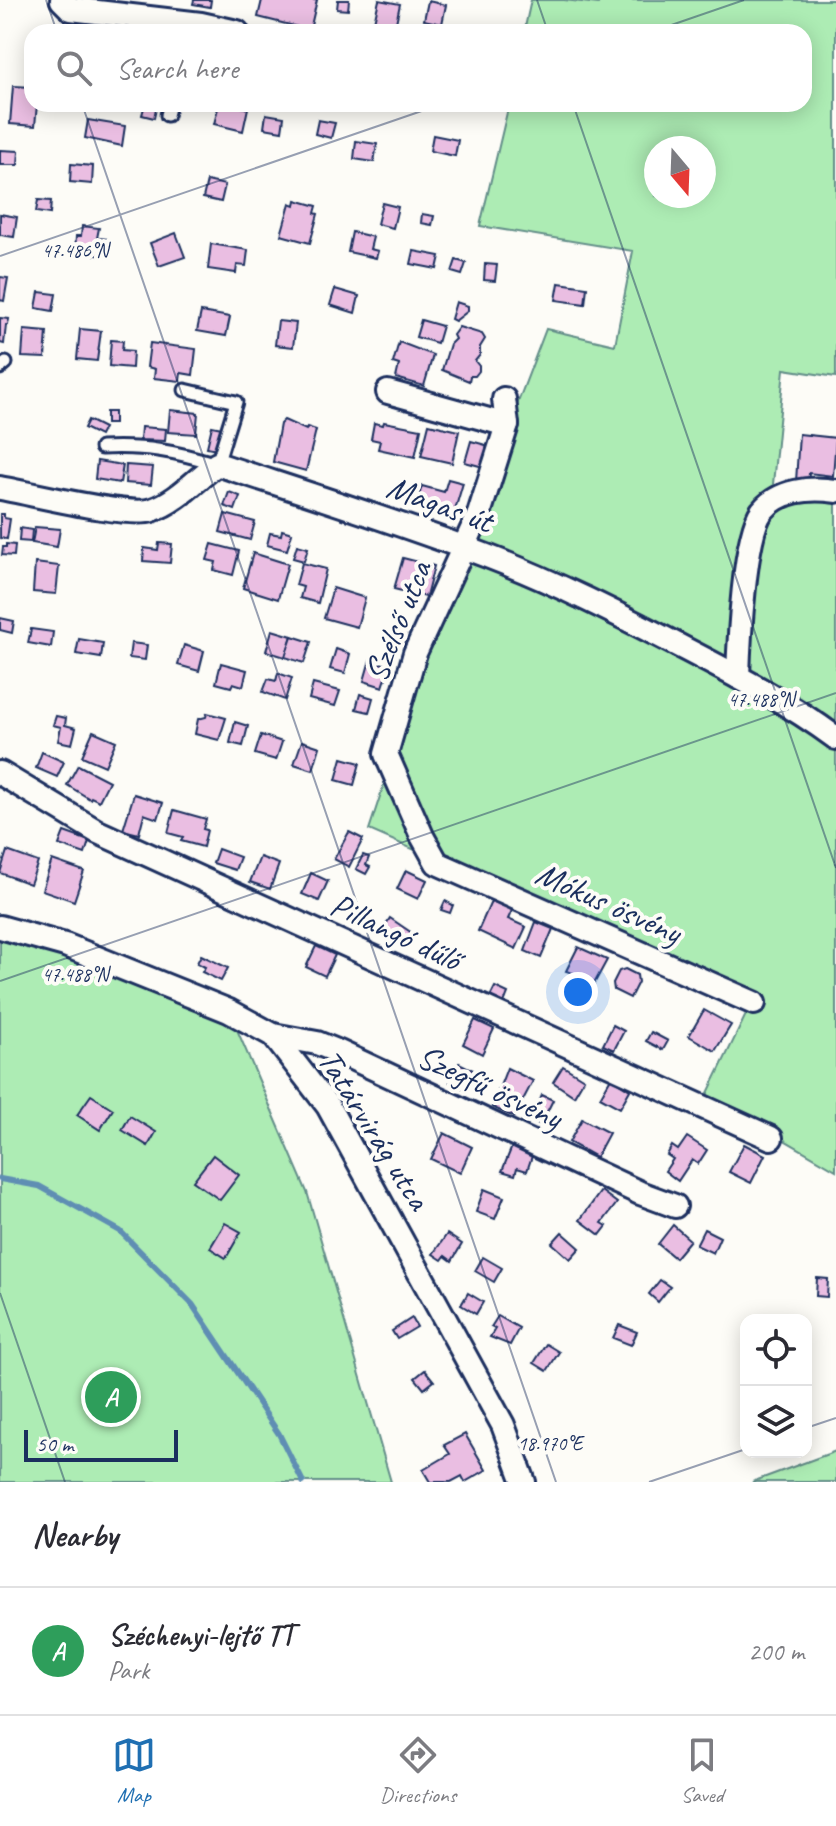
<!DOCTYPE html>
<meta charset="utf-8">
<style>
:root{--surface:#fff;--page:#f7f7f7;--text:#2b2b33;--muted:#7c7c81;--line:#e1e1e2;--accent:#1f6fb2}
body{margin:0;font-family:Caveat,sans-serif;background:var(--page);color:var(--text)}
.controls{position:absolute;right:24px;bottom:24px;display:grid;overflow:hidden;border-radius:16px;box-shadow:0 4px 20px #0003}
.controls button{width:72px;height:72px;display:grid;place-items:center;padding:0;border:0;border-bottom:2px solid var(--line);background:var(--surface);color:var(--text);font:40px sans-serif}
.compass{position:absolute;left:644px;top:136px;width:72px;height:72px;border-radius:50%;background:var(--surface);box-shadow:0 4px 20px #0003;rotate:161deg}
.scale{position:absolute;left:24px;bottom:20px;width:154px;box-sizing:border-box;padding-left:8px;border:4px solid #1b2f5e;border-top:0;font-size:22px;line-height:28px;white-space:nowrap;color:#1b2f5e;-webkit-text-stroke:6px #fdfcf7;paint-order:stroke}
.you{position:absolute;left:578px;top:992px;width:28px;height:28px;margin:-20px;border:6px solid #fff;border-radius:50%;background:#1a73e8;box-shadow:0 0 0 12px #1a73e833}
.badge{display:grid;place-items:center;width:52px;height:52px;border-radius:50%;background:var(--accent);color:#fff;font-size:26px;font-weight:700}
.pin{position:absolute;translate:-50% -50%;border:4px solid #fff;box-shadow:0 2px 8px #0006}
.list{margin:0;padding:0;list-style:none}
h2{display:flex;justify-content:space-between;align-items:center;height:104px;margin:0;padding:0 32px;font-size:34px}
h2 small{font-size:26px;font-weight:400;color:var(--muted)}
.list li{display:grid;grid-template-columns:52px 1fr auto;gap:24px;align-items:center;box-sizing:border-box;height:128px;padding:0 32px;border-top:2px solid var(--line)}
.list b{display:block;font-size:30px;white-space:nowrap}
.list p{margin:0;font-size:26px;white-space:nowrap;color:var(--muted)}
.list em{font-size:26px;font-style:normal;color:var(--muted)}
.icon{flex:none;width:44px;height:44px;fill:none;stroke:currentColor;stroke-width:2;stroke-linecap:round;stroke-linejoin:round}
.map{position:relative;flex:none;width:836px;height:1482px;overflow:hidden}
.search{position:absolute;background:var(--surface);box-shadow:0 4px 20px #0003;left:24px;right:24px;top:24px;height:88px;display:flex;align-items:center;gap:20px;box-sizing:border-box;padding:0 28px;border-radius:24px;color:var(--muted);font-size:30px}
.sheet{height:232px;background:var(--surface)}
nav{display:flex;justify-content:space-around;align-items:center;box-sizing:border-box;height:112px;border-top:2px solid var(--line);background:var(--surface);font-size:22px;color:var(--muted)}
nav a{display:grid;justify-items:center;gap:4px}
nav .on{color:var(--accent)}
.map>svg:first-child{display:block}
.green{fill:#adecb4;stroke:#648e89;stroke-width:2;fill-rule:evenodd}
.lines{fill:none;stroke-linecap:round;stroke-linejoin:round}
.stream{stroke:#5e8eb3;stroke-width:6}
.building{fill:#eabee2;stroke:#1b2f5e;stroke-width:2}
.lane-casing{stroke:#1b2f5e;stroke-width:17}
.street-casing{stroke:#1b2f5e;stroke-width:28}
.lane{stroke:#fdfcf7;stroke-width:11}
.street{stroke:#fdfcf7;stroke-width:22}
.ticks{fill:none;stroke:#1b2f5e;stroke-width:2;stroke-opacity:0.45}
.labels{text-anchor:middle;stroke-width:8;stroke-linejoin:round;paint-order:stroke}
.street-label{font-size:34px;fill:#1b2f5e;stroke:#fdfcf7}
.ticks-label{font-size:20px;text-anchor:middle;fill:#1b2f5e;stroke:#fdfcf7;stroke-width:8;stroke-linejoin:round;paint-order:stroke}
</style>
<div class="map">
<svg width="836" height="1482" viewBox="0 0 836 1482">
<rect width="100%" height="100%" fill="#fdfcf7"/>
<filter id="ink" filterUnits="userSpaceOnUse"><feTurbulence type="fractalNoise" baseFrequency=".0125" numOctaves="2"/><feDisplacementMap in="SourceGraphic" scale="16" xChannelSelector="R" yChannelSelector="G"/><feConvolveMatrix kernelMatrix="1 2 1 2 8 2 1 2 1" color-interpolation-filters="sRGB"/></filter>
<g filter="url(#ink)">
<!-- green -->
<g class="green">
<path d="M531,0h33l34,4 2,-4h236v377l-52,-8 -12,126 64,9v666l-129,-75 47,-97 -385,-168 86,-263 91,-238 69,16 18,-94 -153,-25 29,-122h295v-72h-280zM656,148h48v48h-48z"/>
<path d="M0,927l229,84 78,181 84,290h-391z"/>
<path d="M836,1451v31h-84z"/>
</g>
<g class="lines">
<!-- stream -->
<path class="stream" d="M0,1179l39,7 81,45 72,73 87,130 24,48"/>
</g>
<!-- building -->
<g class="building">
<path d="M194,0h17l-1,7 -17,-3z"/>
<path d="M262,0h55l-7,30 -52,-13z"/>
<path d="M338,0h11l-1,10 -11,-1z"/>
<path d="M379,0l21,4 -6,28 -22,-1z"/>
<path d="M428,1l18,4 -4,19 -18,-4z"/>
<path d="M13,86l19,1v17h5l-2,22 -25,-2z"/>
<path d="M145,104h12l-3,14 -12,-3z"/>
<path d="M219,104l29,4 -5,23 -29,-7z"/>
<path d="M266,114l18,3 -2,14 -18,-3z"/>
<path d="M88,120l37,6 -3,20 -37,-8z"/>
<path d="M318,120l17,3 -4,15 -16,-4z"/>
<path d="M433,135l25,5 -3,16 -25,-5z"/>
<path d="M356,141l21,3 -3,18 -20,-3z"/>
<path d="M0,150l19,1 -1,14h-18z"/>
<path d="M71,164l22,2 -1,18 -22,-2z"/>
<path d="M207,181l18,4 -4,17 -18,-4z"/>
<path d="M38,200l13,1 -1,13 -14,-2z"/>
<path d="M296,200l21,6 -2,7 3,1 -8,29 -29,-8 9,-32 5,2z"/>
<path d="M382,203l16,4 -5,21 -16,-4z"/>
<path d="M0,214l17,3 -3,20 -14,-2z"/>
<path d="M422,214l12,2 -2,9 -11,-2z"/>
<path d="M82,226l17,2 -2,10 10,1 -2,17 -30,-4 1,-16h5z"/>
<path d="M352,232l21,5 -3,12 8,2 -2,7 -28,-6z"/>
<path d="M176,233l9,24 -26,9 -9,-23z"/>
<path d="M211,244l37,6 -2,16 -9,-1 -1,8 -28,-4z"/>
<path d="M414,251l26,5 -3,13 -26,-5z"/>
<path d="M456,260l10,3 -4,12 -10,-3z"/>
<path d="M485,264l12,1 -2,16 -11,-1z"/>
<path d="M0,277l8,1 -4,23 -4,-1z"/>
<path d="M559,283l28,4 -2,17 -29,-4z"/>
<path d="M335,289l24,7 -4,17 -25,-8z"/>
<path d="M39,292l17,2 -3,17 -17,-3z"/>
<path d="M456,302l12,4v5l-13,10 -4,-2z"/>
<path d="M201,312l29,5 -4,19 -29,-5z"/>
<path d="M0,318l9,1 -1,6h-2l-2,19 -4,-1z"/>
<path d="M421,320l21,6 -5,17 -21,-6z"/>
<path d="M278,321l18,2 -3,24 -18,-2z"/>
<path d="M459,327l23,7 3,5 -5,8v8l-5,6 4,5v5l-4,5h-5l-1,5 -27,-11 8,-26 5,-5 -2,-4z"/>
<path d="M80,329l21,2 -4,30 -20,-2z"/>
<path d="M24,330l23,2 -2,26 -23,-1z"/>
<path d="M111,340l12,1 -1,9 11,1 -1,17 -23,-2z"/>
<path d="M399,342l34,13 -9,31 -28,-8 3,-13 -6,-2z"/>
<path d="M150,343l46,6 -3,26 -12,-2 -1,8 -26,-3 1,-9 -8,-2z"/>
<path d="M170,410l28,3 -2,21 -28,-2z"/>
<rect x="106" y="412" width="8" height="12"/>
<path d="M88,420l16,8 -4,8 -16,-8z"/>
<path d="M284,420l22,10 1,-3 9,3 -10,41 -33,-9 7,-38z"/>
<path d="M384,422l37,7 -6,28 -37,-8 2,-8 -9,-2 3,-16 9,2z"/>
<path d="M429,424l30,7 -7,32 -31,-7z"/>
<path d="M212,426l10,2 -5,21 -10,-2z"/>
<path d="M141,427l25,2 -1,12 -25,-1z"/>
<path d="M799,434l37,4 -3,38 -24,-3 -1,11 -12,-2z"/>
<path d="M471,441l22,6 -6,21 -22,-6z"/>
<path d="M97,461l26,4 -3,18 -25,-4z"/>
<path d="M126,465l27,2 -2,18 -26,-2z"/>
<path d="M448,479l15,4 -11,37 -14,-4 2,-7 -23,-7 5,-16 22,6z"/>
<path d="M229,492l11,4 -5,14 -11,-4z"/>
<path d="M0,514h4v4l6,1 -3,20 -7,-1z"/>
<path d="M225,514l30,8 -5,18 -30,-8z"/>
<path d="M35,527l25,2 -3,18 -25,-4z"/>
<path d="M20,528l12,2 -1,12 -12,-1z"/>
<path d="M282,530l10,3 -5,17 -20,-5 3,-12 11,2z"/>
<path d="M159,543l13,1 -2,19 -27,-2 1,-13 14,2z"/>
<path d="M6,544l9,1 -1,11 -12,-1 1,-8h3z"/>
<path d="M212,544l27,7 -6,24 -19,-5 2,-8 -9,-2z"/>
<path d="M297,545l11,3 -4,13 -11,-3z"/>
<path d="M253,553l35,11 -10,35 -35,-11z"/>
<path d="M403,558l31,8 -8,31 -32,-8z"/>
<path d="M35,563l24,3 -3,28 -23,-2z"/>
<path d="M302,563l24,6 -8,34 -18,-5 3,-11 -7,-2z"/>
<path d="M333,588l32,10 -8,29 -33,-9z"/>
<path d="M0,618l14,3 -2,12 -12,-3z"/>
<path d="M31,629l22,3 -2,15 -23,-4z"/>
<path d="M272,630l20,6 -7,21 -19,-6z"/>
<path d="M392,631l13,4 -2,10 -14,-4z"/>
<path d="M292,636l19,6 -7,21 -19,-6z"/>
<path d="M79,639l24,4 -2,15 -25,-4z"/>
<path d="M131,643l16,2 -2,15 -16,-2z"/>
<path d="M184,645l20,6 -5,20 -21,-6z"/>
<path d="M336,649l14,5 -5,19 -15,-4z"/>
<path d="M370,660l20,6 -7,21 -19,-6z"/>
<path d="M221,663l26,7 -4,16 -10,-3 -2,4 -15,-4z"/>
<path d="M278,673l14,5 -7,22 -22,-8 5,-13 8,2z"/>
<path d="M313,684l27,7 -5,15 -26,-7z"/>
<path d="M360,694l13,4 -4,14 -13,-3z"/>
<path d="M207,713l19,5 -7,22 -24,-6 3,-15 8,-2z"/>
<path d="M56,716l10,2 -1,7 11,3 -4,16 -14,-3 3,-14 -8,-2z"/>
<path d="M235,722l13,4 -5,20 -13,-3z"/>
<path d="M93,731l23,10 -11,25 -23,-10z"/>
<path d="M261,735l21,7 -6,18 -21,-6z"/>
<path d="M302,741l18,6 -7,23 -19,-6z"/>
<path d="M42,752l22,10 -7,15 -21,-9z"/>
<path d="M342,758l18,5 -6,22 -18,-5z"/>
<path d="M78,765l31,16 -10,20 -8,-4 -1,2 -23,-14z"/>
<path d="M134,794l29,9 -5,16 -14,-5 -5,20 -16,-4z"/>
<path d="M174,810l32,9 -3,10 4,1 -4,17 -22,-6 2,-4 -15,-4z"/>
<path d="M64,832l25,9 -4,13 -26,-9z"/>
<path d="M349,832l14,7 -14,28 -15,-8z"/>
<path d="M218,849l22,8 -5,13 -22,-7z"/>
<path d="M7,851l31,11 -8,22 -30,-11z"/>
<path d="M363,855l6,2 -3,8 4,2 -4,7 -10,-5z"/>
<path d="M260,857l19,7 -9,25 -20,-7z"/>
<path d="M52,860l32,11 -10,30 -32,-11z"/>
<path d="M406,870l21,10 -9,19 -21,-10z"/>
<path d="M311,873l17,8 -9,20 -17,-7z"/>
<path d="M493,897l21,9 -6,13 18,8 -10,22 -38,-18z"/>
<path d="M445,901l8,4 -3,8 -9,-3z"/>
<path d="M390,918l22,15 -8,11 -21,-15z"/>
<path d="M536,922l17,7 -12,29 -16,-7z"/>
<path d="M316,946l19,9 -10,21 -19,-9z"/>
<path d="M578,947l29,13 -13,24 -14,-4 -4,-6 -10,-3z"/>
<path d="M201,955l27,13 -7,13 -19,-9 3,-5 -8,-4z"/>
<path d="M625,969l12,6 1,7 -8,16 -16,-8 -1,-7 6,-12z"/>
<path d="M495,987l13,6 -4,10 -14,-6z"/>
<path d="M704,1010l27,15 -16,26 -26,-15z"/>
<path d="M475,1020l19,9 -12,25 -19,-10z"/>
<path d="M613,1025l11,6 -10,19 -11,-5z"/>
<path d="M651,1032l17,9 -5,9 -17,-9z"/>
<path d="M459,1063l14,7 -9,19 -14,-7z"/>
<path d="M563,1066l21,13 -10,17 -21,-14z"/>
<path d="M507,1068l26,13 -19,36 -22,-10z"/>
<path d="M611,1078l19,12 -10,18 -20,-11z"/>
<path d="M91,1095l22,14 -13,21 -23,-15z"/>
<path d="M542,1095l11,5 -9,18 3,1 -4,7 -11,-6z"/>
<path d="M130,1116l26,16 -8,14 -26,-16z"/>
<path d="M582,1119l27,14 -13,24 -27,-15z"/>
<path d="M444,1133l28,14 -12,26 -29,-14z"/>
<path d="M687,1137l20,13 -9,14 -6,-4 -14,21 -13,-10 8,-12 -6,-4 5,-9 6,4z"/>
<path d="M513,1144l21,6 -7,21 -10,-3 -2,7 -13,-4z"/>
<path d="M744,1144l21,11 -14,28 -22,-11z"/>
<path d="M213,1155l26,20 -19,25 -27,-19z"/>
<path d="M484,1189l20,8 -9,22 -19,-7z"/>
<path d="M601,1191l16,12 -15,20 5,3 -7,9 -20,-15z"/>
<path d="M225,1223l16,9 -15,26 -16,-10z"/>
<path d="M673,1225l17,15 -15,18 -17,-14z"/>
<path d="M704,1229l16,8 -7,16 -17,-8z"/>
<path d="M562,1232l18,16 -10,11 -18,-16z"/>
<path d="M447,1234l15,10 -10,17 -7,-5 -3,4 -9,-6z"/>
<path d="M483,1257l19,11 -8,14 -19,-11z"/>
<path d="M817,1278l11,1 -1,18 -11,-1z"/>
<path d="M660,1280l10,7 -12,15 -9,-8z"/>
<path d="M468,1293l15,9 -7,12 -15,-9z"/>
<path d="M498,1316l21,12 -9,17 -20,-8 5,-8 -4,-2z"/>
<path d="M412,1318l5,9 -20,12 -5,-8z"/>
<path d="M619,1325l18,7 -6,13 -18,-7z"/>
<path d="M546,1344l13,8 -12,19 -13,-8z"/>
<path d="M425,1370l9,11 -10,8 -9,-11z"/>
<path d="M465,1434l21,36 -21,12 -3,-6 -11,6h-21l-7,-12 27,-16 -6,-9z"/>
</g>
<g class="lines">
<defs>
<g id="lane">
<path d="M167,115l3,-11"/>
<path d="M0,368l6,-5"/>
<path d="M101,448c46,-2 73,3 116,16l19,-62 -51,-12"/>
</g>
<g id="street">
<path d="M62,0l9,9 130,15 36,8"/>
<path d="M388,392l119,33"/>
<path d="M504,399l3,26 -28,89 -64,139 -29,101 36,82 15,27 317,140"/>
<path d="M0,488c30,5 128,30 152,22 26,-9 43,-30 65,-46 91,30 181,58 270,92 68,26 133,59 198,93 52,27 104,54 151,89"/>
<path d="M738,677c1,-33 6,-142 24,-166 17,-21 48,-24 74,-20"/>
<path d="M0,773l98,59 673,306"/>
<path d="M0,927l65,18 164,66 44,24 55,71 175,319 21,57"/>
<path d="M273,1035l44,8 22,9 301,141 35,13"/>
</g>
</defs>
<!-- lane casing -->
<use href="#lane" class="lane-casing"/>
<!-- street casing -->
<use href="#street" class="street-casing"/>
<!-- lane -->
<use href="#lane" class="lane"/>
<!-- street -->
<use href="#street" class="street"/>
</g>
</g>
<!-- ticks -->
<path class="ticks" d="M46,0l11,32M537,0l11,32M651,32l93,-32M82,104l474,1378M573,104l263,764M0,256l442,-152M0,981l836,-288M0,1293l65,189M806,1428l30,-10M649,1482l97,-33"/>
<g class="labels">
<!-- street labels -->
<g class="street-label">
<text transform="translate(440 503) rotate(20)" y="12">Magas út</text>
<text transform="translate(397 621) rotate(-68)" y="12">Szélső utca</text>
<text transform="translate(609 902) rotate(24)" y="12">Mókus ösvény</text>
<text transform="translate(396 931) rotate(25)" y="12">Pillangó dűlő</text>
<text transform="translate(490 1086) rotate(25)" y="12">Szegfű ösvény</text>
<text transform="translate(375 1129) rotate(58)" y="12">Tatárvirág utca</text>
</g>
</g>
<g class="ticks-label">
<text x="75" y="257">47.486°N</text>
<text x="761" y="706">47.488°N</text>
<text x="75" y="981">47.488°N</text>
<text x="550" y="1450">18.970°E</text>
</g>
</svg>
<div class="controls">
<button><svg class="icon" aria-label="locate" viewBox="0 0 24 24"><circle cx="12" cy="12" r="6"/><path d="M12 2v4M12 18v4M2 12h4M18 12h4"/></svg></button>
<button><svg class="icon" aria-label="layers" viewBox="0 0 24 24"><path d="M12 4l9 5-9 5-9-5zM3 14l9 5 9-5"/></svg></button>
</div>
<svg class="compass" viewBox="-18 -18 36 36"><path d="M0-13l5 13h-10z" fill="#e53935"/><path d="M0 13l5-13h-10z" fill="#7c7c81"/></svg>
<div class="scale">50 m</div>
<div class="you"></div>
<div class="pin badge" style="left:111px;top:1397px;background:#2e9e5b">A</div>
<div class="search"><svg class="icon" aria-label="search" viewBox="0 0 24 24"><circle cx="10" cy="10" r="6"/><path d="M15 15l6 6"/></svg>Search here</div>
</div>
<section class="sheet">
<h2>Nearby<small></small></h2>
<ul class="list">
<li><span class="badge" style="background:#2e9e5b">A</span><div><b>Széchenyi-lejtő TT</b><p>Park</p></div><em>200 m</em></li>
</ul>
</section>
<nav>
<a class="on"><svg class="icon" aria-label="map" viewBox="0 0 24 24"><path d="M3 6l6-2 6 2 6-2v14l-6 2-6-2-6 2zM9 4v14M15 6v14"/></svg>Map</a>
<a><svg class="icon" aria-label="directions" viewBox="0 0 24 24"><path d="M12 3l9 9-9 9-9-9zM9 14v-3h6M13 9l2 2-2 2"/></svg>Directions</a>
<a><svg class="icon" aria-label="saved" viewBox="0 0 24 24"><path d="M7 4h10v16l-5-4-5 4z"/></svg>Saved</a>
</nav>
